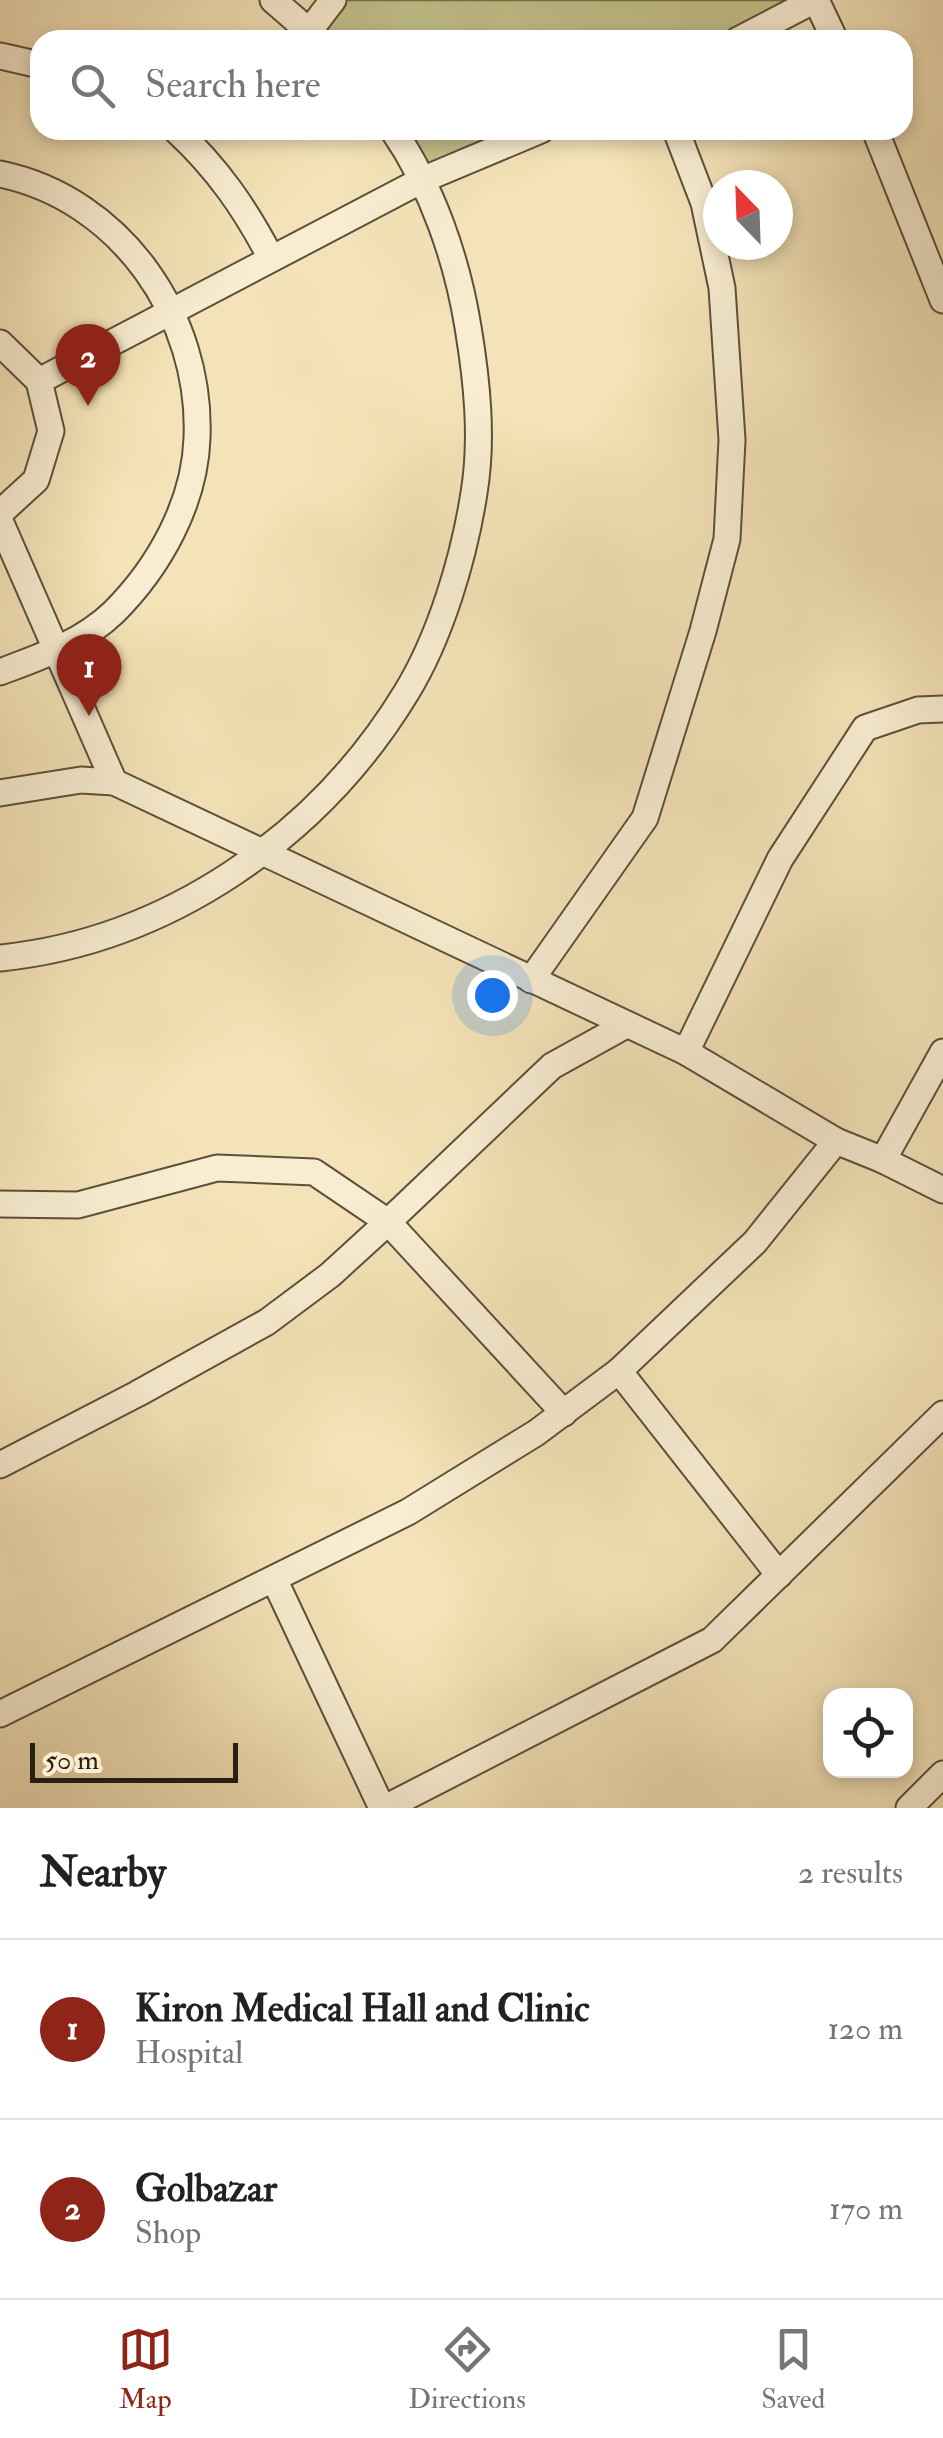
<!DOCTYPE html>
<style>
:root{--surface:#fff;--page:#f2f2f2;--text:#222;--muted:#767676;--line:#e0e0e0;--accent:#8f2418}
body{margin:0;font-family:"IM FELL Double Pica",serif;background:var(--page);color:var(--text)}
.controls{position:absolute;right:30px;bottom:30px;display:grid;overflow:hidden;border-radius:20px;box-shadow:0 5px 15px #0003}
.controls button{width:90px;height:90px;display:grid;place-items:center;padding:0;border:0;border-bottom:2px solid var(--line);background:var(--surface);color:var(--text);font:50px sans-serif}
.compass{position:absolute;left:703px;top:170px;width:90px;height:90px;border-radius:50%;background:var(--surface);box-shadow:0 5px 15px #0003;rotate:337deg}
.scale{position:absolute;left:30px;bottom:25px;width:208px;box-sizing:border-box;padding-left:10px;border:5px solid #291f13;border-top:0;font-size:28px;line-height:35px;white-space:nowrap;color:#291f13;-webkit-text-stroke:8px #f8edd1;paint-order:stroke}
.you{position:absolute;left:492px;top:995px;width:35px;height:35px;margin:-25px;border:8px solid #fff;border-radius:50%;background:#1a73e8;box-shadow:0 0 0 15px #1a73e833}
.badge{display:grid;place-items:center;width:65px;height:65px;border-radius:50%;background:var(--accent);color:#fff;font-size:32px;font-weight:700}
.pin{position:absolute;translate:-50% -82px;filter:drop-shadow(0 2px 5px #0008)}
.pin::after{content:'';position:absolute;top:52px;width:35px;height:30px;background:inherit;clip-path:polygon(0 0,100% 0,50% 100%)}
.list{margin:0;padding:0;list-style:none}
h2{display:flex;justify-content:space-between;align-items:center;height:130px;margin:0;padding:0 40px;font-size:42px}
h2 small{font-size:32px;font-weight:400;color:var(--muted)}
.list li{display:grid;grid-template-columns:65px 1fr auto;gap:30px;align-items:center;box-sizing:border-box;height:180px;padding:0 40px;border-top:2px solid var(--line)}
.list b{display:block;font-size:38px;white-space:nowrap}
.list p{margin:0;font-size:32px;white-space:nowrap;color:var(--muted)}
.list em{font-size:32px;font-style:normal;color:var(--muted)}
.icon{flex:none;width:55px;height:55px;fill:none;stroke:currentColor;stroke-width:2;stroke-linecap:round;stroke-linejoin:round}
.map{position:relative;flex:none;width:943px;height:1808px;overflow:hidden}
.search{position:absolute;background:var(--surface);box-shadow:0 5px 15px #0003;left:30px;right:30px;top:30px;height:110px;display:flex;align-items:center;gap:25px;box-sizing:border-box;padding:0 35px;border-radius:30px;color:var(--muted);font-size:38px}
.sheet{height:490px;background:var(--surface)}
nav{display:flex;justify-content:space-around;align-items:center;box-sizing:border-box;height:140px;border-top:2px solid var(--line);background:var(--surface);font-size:28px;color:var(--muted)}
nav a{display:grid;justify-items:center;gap:5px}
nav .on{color:var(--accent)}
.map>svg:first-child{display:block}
.green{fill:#c2c18a;stroke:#76704e;stroke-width:2.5}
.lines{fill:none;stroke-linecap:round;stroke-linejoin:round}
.street-casing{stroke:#5c503c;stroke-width:29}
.street{stroke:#f8edd1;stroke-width:25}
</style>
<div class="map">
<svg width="943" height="1808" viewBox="0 0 943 1808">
<rect width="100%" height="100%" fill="#f4e3b8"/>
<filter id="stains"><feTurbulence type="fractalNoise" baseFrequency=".002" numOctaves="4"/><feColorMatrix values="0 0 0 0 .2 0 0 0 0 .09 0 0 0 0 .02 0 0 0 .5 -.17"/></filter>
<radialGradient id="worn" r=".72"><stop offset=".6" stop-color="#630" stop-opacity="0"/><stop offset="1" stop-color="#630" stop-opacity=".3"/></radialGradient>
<!-- green -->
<g class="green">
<path d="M333,0h484l-79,40h-420z"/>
<path d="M391,130h150l-119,50z"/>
</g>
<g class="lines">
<defs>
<g id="street">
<path d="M273,0l46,40"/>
<path d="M816,0l19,40"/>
<path d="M310,30l23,-30"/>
<path d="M738,40l77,-40"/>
<path d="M0,56l40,9"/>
<path d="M176,130c41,38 69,78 95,128"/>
<path d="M875,130l68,170"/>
<path d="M0,174c121,25 202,143 197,264 -2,65 -38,129 -83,174 -32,31 -74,45 -114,60"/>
<path d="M0,343l39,38 12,50 -15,49 -36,33"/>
<path d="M39,381l383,-201 119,-50"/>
<path d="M0,521l114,261"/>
<path d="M0,793l81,-13 33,2 572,270 150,89 47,19 60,30"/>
<path d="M0,958c168,-17 319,-122 406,-265 34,-55 58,-135 68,-200 9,-54 3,-112 -6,-166 -11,-68 -36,-140 -75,-197"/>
<path d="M531,980l114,-162 58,-187 24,-92 5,-99 -10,-152 -18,-85 -28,-73"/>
<path d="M686,1052l94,-193 85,-131 53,-18 25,-1"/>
<path d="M883,1160l60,-108"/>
<path d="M0,1204l78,1 139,-37 97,4 74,50 -58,53 -63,47 -130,72 -137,71"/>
<path d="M619,1371l160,204"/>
<path d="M564,1413l-176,-191 164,-156 74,-41"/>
<path d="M274,1579l108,229"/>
<path d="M0,1714l408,-202 128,-79 83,-62 136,-129 81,-101"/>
<path d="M385,1808l327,-168 231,-226"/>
<path d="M909,1808l34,-34"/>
</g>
</defs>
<!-- street casing -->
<use href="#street" class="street-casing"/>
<!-- street -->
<use href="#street" class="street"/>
</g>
<rect width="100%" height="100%" filter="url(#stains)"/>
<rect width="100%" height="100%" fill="url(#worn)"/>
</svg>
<div class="controls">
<button><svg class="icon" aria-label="locate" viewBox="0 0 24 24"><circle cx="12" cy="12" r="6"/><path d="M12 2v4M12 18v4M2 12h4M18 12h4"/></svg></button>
</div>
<svg class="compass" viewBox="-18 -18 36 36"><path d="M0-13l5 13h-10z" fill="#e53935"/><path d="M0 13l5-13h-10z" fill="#767676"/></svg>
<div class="scale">50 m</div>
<div class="you"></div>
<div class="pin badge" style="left:89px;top:716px">1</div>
<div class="pin badge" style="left:88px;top:406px">2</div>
<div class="search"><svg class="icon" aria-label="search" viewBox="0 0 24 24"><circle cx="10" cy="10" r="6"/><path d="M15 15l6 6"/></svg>Search here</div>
</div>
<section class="sheet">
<h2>Nearby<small>2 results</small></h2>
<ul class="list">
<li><span class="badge">1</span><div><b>Kiron Medical Hall and Clinic</b><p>Hospital</p></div><em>120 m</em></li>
<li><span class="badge">2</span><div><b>Golbazar</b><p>Shop</p></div><em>170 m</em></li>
</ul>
</section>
<nav>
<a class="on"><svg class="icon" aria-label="map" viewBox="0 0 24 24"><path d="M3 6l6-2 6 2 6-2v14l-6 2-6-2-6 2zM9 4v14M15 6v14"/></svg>Map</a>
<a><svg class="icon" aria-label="directions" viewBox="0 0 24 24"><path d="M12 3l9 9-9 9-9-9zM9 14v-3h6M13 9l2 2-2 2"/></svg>Directions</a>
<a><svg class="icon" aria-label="saved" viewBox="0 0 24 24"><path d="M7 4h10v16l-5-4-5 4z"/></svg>Saved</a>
</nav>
